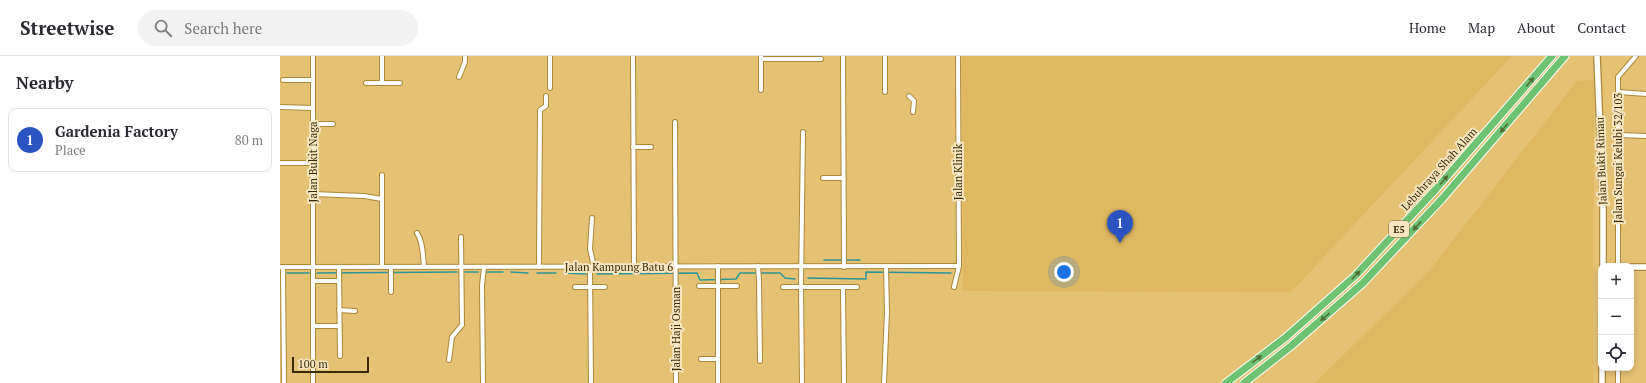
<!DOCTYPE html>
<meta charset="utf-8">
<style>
:root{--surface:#fff;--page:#f2f2f3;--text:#2b2b33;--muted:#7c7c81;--line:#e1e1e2;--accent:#2b53c2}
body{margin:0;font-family:"PT Serif",serif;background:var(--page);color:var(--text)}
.controls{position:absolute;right:12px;bottom:12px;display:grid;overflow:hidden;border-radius:8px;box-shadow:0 2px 6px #0003}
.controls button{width:36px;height:36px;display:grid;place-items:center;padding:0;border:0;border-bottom:1px solid var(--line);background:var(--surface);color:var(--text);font:20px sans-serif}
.scale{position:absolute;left:12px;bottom:10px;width:77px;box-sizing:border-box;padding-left:4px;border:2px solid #392b09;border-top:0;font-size:11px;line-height:14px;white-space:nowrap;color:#392b09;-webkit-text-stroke:3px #f7e5c0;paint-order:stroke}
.you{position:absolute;left:784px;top:216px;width:14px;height:14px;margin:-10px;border:3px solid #fff;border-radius:50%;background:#1a73e8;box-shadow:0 0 0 6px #1a73e833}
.badge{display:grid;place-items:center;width:26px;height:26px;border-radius:50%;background:var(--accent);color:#fff;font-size:13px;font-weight:700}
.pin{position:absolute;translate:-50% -33px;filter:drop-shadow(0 1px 2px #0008)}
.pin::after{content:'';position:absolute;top:21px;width:14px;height:12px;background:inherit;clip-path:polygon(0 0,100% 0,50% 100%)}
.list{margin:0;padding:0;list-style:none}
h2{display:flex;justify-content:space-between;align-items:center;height:52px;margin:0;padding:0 16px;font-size:17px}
h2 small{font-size:13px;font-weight:400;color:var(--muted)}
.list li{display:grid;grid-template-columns:26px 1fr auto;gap:12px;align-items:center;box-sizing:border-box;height:64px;margin:0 8px 8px;padding:0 8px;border:1px solid var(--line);border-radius:8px}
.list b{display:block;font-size:15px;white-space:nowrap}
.list p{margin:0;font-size:13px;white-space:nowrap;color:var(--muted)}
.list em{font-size:13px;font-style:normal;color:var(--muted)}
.icon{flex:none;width:22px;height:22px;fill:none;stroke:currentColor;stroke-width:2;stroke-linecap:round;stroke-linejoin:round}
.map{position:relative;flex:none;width:1366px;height:327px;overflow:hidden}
header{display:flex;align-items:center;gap:24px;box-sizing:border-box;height:56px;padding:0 20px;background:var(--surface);border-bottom:1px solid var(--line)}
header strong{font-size:19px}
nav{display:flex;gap:22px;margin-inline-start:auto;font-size:14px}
.search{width:280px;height:36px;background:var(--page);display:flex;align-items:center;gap:10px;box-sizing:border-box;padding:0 14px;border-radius:22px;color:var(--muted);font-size:15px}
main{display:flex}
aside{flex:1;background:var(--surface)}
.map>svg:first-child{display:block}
.built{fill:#dfb861}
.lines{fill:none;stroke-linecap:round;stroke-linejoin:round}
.stream{stroke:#2e9697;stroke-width:1.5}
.street-casing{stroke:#aa8839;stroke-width:6}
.secondary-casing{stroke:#aa8839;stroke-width:8}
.highway-casing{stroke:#fff;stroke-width:9}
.street{stroke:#fff;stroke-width:4}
.secondary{stroke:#fff;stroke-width:5.5}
.highway{stroke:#6ec373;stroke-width:7}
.oneway{fill:#516f39}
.labels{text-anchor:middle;stroke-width:4;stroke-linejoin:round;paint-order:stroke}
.shield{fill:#f7e5c0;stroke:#726340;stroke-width:1}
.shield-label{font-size:10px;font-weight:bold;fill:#392b09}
.street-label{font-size:11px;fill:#392b09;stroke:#f7e5c0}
</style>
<header>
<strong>Streetwise</strong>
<div class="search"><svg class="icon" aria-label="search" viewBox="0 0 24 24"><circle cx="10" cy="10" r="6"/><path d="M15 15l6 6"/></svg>Search here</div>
<nav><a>Home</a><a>Map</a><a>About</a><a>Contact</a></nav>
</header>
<main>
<aside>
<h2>Nearby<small></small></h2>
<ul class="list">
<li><span class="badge">1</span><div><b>Gardenia Factory</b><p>Place</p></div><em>80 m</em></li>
</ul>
</aside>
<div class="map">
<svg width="1366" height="327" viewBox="0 0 1366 327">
<rect width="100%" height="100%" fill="#e5c174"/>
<!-- built -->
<g class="built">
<path d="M682,0h550l-221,236 -328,-1z"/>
<path d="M1314,24l-1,303h-278l114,-112 148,-190z"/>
</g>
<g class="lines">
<!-- stream -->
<g class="stream">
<path d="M544,204h36"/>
<path d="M185,216h13"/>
<path d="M207,216h16"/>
<path d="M231,216l17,1"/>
<path d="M7,217h22"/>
<path d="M37,217l140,-1"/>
<path d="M257,217h19"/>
<path d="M284,217l22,1"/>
<path d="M317,218l100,-1 3,7 36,-1 4,-6h40l5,5 10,1"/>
<path d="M528,222l58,1v-7l85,1"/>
</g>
<defs>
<g id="street">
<path d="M33,0v327"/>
<path d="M353,0l1,210"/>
<path d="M481,0v34"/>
<path d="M563,0l1,211"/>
<path d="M605,0v36"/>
<path d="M481,3h60"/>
<path d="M179,21l6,-15v-6"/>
<path d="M3,24h30"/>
<path d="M86,27h34"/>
<path d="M102,27v-27"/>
<path d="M270,32v-32"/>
<path d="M1338,36l28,2"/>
<path d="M629,40l5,5 -1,11"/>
<path d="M0,51l33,1"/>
<path d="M395,66l1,261"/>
<path d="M33,68h20"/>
<path d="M1338,79l28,1"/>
<path d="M353,91h18"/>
<path d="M0,107h33"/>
<path d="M543,122h20"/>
<path d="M33,138l51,2 18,3"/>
<path d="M312,162l-2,31 4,18"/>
<path d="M137,177c6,9 6,23 7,34"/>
<path d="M438,210v117"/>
<path d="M478,210l1,14 1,81"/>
<path d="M1338,210v-189l18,-21"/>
<path d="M0,211l679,-1"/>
<path d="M3,211l1,116"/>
<path d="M59,211l1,89"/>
<path d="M102,211v-92"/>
<path d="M111,211v25"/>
<path d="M259,211l1,-157 6,-4v-10"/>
<path d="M310,211l1,116"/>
<path d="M33,225h26"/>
<path d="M419,230h38"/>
<path d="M295,231h30"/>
<path d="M503,231h74"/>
<path d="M563,231l1,96"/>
<path d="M674,231l5,-21 -1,-210"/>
<path d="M59,254l16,1"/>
<path d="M33,270h26"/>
<path d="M421,303h17"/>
<path d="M169,304l3,-23 10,-12 -1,-88"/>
<path d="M203,327l-1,-98 2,-18"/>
<path d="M522,327l-1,-97 2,-154"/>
<path d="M604,327l3,-71 -1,-45"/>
<path d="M1338,327v-15"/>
</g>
<g id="secondary">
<path d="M1317,0l6,152v58"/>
<path d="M1351,211h15"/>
<path d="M1322,327v-15"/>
</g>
<g id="highway">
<path d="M946,327l59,-45 70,-62 81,-87 116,-133"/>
<path d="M964,327l47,-37 72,-63 79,-84 123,-143"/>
</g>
</defs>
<!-- street casing -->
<use href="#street" class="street-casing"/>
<!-- secondary casing -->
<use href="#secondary" class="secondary-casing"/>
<!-- highway casing -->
<use href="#highway" class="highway-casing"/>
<!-- street -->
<use href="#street" class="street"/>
<!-- secondary -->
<use href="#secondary" class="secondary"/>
<!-- highway -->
<use href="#highway" class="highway"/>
</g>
<!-- one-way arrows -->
<defs><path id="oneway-solid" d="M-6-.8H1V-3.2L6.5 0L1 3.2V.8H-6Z"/></defs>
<g class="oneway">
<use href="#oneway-solid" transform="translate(1250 26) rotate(-50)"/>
<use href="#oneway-solid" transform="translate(1224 72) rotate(130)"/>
<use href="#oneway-solid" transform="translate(1164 124) rotate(-49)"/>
<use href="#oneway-solid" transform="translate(1137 170) rotate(133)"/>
<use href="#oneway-solid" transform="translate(1076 219) rotate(-45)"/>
<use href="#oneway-solid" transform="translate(1045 261) rotate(139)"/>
<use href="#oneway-solid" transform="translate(977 303) rotate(-37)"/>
</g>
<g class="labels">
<!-- shield labels -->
<rect class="shield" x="1109" y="165" width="20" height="16" rx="3"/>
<g class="shield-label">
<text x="1119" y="177">E5</text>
</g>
<!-- street labels -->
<g class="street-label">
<text transform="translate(1338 102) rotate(-90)" y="4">Jalan Sungai Kelubi 32/103</text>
<text transform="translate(1321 105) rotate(-92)" y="4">Jalan Bukit Rimau</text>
<text transform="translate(33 106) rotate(-90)" y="4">Jalan Bukit Naga</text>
<text transform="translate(1159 113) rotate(-48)" y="4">Lebuhraya Shah Alam</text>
<text transform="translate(678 116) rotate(-90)" y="4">Jalan Klinik</text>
<text x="339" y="215">Jalan Kampung Batu 6</text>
<text transform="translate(396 273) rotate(-90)" y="4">Jalan Haji Osman</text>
</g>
</g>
</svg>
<div class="controls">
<button>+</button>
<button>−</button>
<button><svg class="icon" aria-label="locate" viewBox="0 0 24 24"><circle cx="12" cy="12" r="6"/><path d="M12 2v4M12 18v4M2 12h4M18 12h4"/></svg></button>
</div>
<div class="scale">100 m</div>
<div class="you"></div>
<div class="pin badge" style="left:840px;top:187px">1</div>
</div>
</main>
